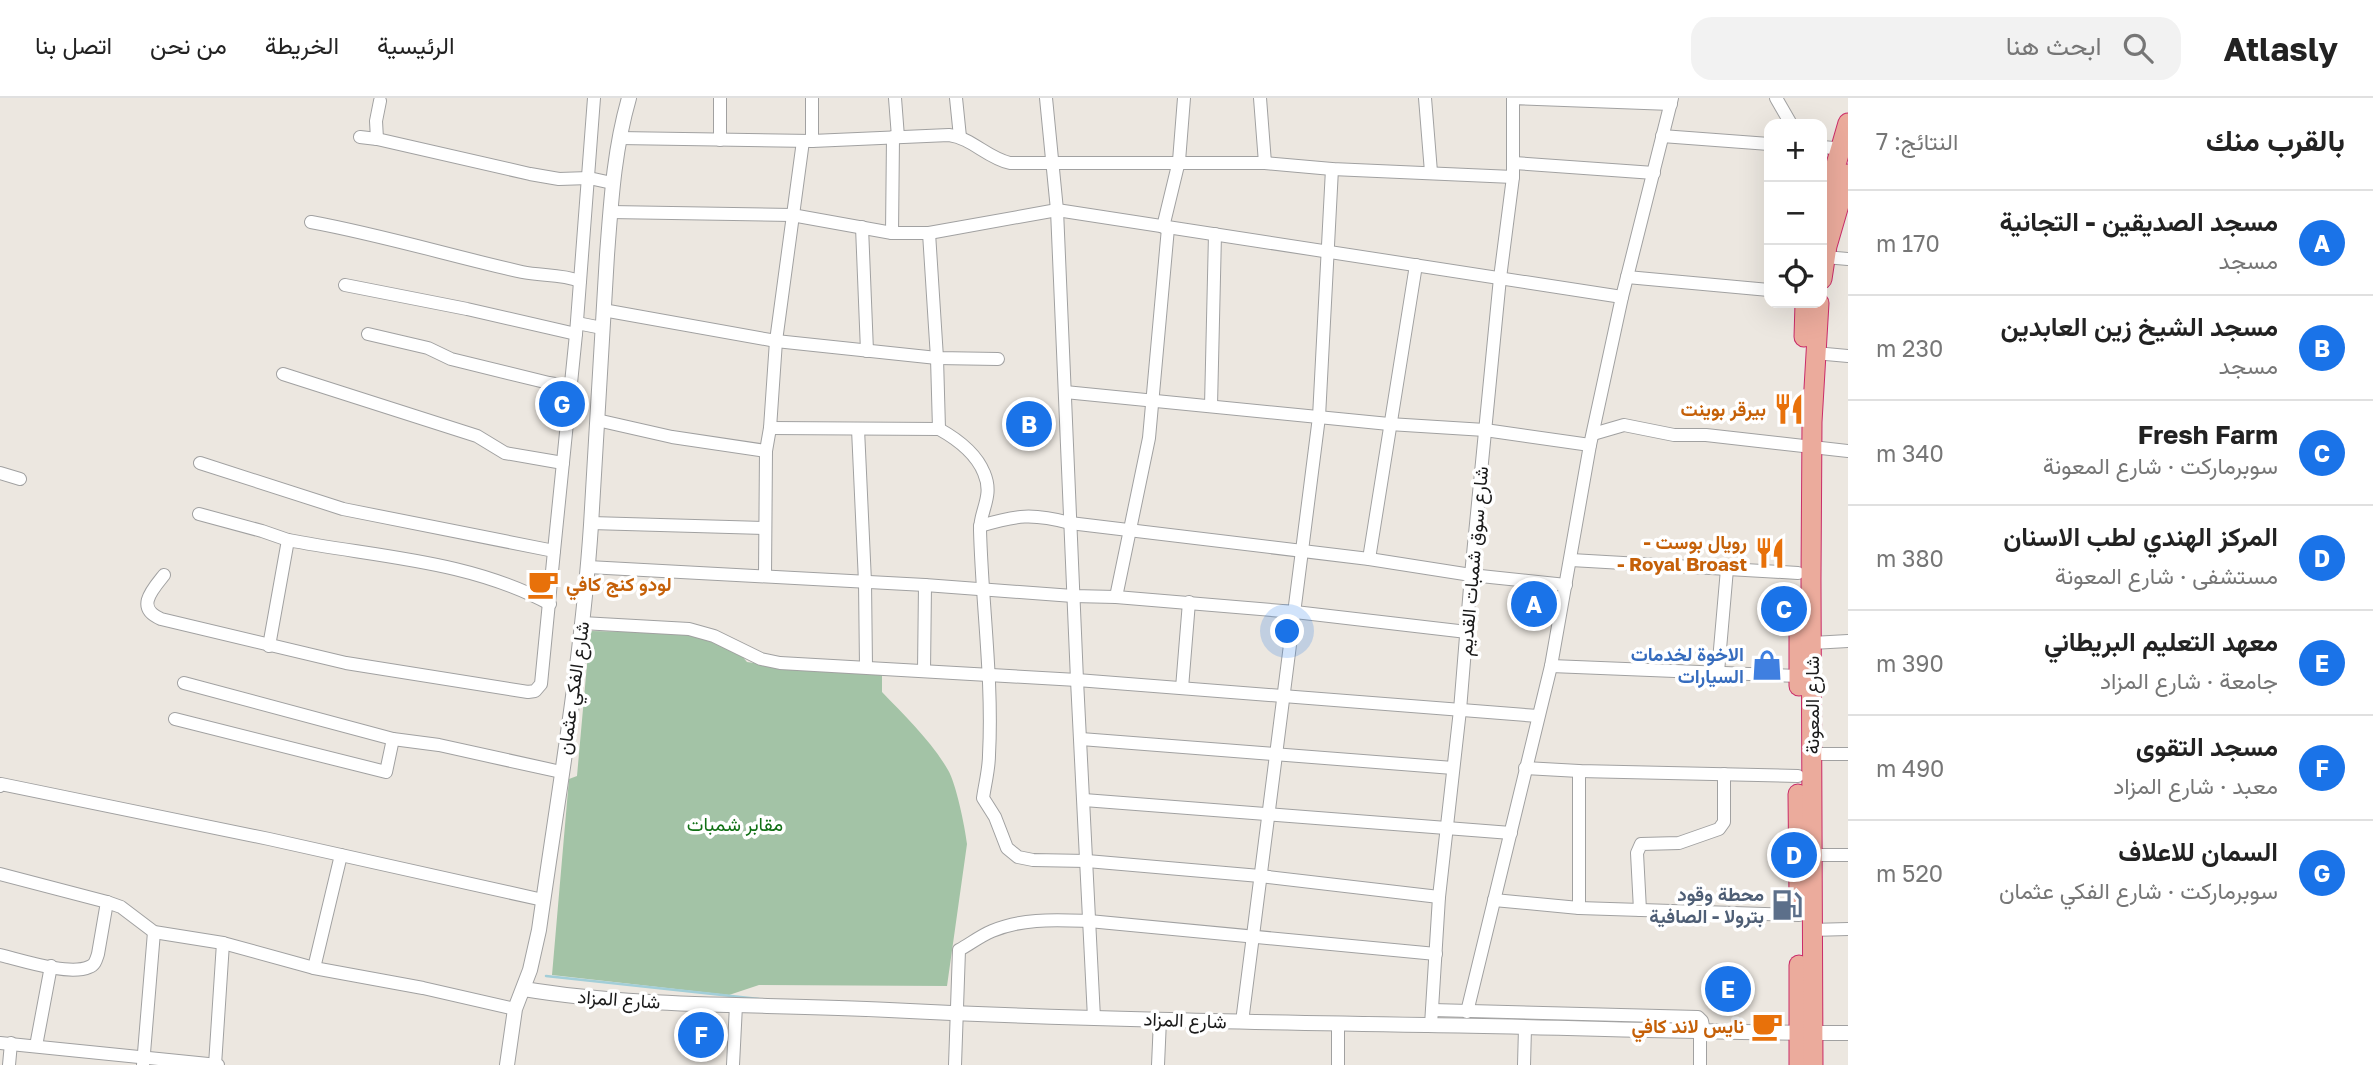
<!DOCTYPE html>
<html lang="ar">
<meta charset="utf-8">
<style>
:root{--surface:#fff;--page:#f2f2f2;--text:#222;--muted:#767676;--line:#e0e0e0;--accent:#1a73e8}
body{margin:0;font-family:"Golos Text",Vazirmatn,sans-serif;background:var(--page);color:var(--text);direction:rtl}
.controls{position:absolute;right:21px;top:21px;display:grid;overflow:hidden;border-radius:14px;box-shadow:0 7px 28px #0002}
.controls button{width:63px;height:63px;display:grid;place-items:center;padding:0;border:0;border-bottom:2px solid var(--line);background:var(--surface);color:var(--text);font:35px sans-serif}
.you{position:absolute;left:1288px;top:534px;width:24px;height:24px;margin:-18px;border:5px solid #fff;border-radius:50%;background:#1a73e8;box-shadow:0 0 0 10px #1a73e833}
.badge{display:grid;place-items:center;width:46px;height:46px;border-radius:50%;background:var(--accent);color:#fff;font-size:23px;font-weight:700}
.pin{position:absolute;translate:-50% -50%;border:4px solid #fff;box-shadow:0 2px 7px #0006}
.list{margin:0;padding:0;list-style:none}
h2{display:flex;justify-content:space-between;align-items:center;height:91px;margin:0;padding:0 28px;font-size:30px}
h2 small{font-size:23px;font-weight:400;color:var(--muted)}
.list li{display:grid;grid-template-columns:46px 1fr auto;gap:21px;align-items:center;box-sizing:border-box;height:105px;padding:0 28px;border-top:2px solid var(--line)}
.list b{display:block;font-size:26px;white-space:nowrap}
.list p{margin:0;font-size:23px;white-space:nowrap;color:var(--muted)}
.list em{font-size:23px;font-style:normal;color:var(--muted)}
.icon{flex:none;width:38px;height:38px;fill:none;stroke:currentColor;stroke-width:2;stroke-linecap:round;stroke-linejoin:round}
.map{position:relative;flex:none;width:1848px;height:967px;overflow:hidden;direction:ltr}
header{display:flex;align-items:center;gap:42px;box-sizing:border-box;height:98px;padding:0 35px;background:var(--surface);border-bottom:2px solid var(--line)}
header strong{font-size:33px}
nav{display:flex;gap:38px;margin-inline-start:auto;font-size:24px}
.search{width:490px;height:63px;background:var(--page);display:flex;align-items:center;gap:18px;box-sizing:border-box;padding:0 24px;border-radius:21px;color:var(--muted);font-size:26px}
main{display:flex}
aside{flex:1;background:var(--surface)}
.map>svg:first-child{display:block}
.cemetery{fill:#a3c3a6}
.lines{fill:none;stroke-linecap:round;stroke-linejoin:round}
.stream{stroke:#a2ced8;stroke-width:2.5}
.minor-casing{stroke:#a1a1a1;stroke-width:14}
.tertiary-casing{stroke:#a1a1a1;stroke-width:16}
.trunk-casing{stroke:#ca2c69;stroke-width:21}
.minor{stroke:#fff;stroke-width:12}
.tertiary{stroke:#fff;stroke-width:14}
.trunk{stroke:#ebab9c;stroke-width:19}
.labels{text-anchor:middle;stroke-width:7;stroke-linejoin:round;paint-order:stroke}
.food-label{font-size:19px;font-weight:bold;fill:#c56008;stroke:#fff;text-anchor:end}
.street-label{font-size:19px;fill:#1a1a1a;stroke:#fff}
.shop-label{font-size:19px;font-weight:bold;fill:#366cbe;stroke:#fff;text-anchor:end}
.park-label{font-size:19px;fill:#117015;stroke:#fff}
.service-label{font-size:19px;font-weight:bold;fill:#4e5e75;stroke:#fff;text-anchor:end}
</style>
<header>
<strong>Atlasly</strong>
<div class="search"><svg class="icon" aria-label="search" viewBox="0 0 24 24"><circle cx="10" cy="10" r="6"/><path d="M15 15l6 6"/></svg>ابحث هنا</div>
<nav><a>الرئيسية</a><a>الخريطة</a><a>من نحن</a><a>اتصل بنا</a></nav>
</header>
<main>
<aside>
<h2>بالقرب منك<small>النتائج: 7</small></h2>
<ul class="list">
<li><span class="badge">A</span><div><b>مسجد الصديقين - التجانية</b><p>مسجد</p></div><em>170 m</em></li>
<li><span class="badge">B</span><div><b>مسجد الشيخ زين العابدين</b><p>مسجد</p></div><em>230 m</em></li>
<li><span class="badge">C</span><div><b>Fresh Farm</b><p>سوبرماركت · شارع المعونة</p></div><em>340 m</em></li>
<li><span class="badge">D</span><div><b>المركز الهندي لطب الاسنان</b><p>مستشفى · شارع المعونة</p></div><em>380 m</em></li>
<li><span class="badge">E</span><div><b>معهد التعليم البريطاني</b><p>جامعة · شارع المزاد</p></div><em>390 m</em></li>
<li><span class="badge">F</span><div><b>مسجد التقوى</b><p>معبد · شارع المزاد</p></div><em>490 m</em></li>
<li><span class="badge">G</span><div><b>السمان للاعلاف</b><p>سوبرماركت · شارع الفكي عثمان</p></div><em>520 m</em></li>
</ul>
</aside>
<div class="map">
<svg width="1848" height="967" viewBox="0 0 1848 967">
<rect width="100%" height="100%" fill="#ece7e0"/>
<!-- cemetery -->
<path class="cemetery" d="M590,533l107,2 44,22 6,7 40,6 95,4v20c22,23 50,50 66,78 8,13 17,57 19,74l-20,142 -188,-1 -30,10 -177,-20 17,-196 8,-3z"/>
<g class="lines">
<!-- stream -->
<path class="stream" d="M546,878l213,23"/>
<defs>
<g id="minor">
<path d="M720,0v42"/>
<path d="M895,0l3,39"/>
<path d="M956,0l4,39"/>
<path d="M1046,0l11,112 20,470 17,338"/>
<path d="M1260,0l5,65"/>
<path d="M1425,0l6,74"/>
<path d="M1776,0l15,26"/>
<path d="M1662,38l107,8"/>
<path d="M360,39l17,2 153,35 29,5 30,-1 23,5"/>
<path d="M619,40l193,3 137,-6c23,3 38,23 61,28h255l67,6 181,8"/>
<path d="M377,41l-1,-18 4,-20"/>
<path d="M812,43v-43"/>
<path d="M1822,49l24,2"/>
<path d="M1514,65l140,10"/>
<path d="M610,114l182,3 100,18h37l128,-23 565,87"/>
<path d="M311,124c71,13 140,34 211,50 19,4 39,2 58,9"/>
<path d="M862,129l5,124"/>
<path d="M1163,129l16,-66 5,-63"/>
<path d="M892,135l1,-96"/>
<path d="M929,135l8,125 2,71"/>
<path d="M1825,159l23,2"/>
<path d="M1627,179l142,13"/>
<path d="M345,187l122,24 109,25"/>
<path d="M603,212l173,31 161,17 61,1"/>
<path d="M577,225l25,5"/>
<path d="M368,236l60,14 23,11 98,24 23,4"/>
<path d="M1815,255l33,3"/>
<path d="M283,276l194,62 28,17 58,10"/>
<path d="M1065,294l324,32 96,6 105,15"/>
<path d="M1211,308l4,-172"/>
<path d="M597,322l75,17 94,14"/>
<path d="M770,330l169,1c18,10 37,24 45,44 10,23 -4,37 -4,57 2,75 13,150 9,225 0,14 -4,29 -6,43l12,19 12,31 11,9 15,3 54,1 173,15 179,21"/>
<path d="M858,331l7,153 1,85"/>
<path d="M1593,336l31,-9 50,10h32l142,16"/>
<path d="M0,375l20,6"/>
<path d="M199,416l63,17 26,9c88,17 181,20 262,64"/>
<path d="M591,425l173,5"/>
<path d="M980,428c37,-11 52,-13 90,-3l299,36 102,16 95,10"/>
<path d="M554,453l22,-217 18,-236"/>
<path d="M1369,461l47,-294"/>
<path d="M1571,462l227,13"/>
<path d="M588,469l337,18 148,11 43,1 179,15 172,20"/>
<path d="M164,477c-12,15 -29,33 -3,44l185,44 182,29 7,-1 6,-7 13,-133 -211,-42 -143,-46"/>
<path d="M765,477l1,-124 4,-23 6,-87 27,-200"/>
<path d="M1116,499l33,-159 19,-210"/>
<path d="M582,525l107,6 25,7 47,23 19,4 297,17 461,36"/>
<path d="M1812,545l36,-2"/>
<path d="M269,548l19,-106"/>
<path d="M1551,568l248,10"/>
<path d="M924,573l1,-86"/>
<path d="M1718,574l9,-103"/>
<path d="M184,585l209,56 46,6 122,27"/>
<path d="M1182,590l7,-86"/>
<path d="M175,621l211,53 7,-33"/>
<path d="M1081,641l372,29"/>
<path d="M1811,656h37"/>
<path d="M1525,670l54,3 219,5"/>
<path d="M0,688l1,-2 268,55 274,61"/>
<path d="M1084,702l427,33"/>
<path d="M1812,757h36"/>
<path d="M0,776l107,28 14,5 33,25 69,11 91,25 109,20 92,21"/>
<path d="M1494,802l85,8 220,7"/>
<path d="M1579,810v-137"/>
<path d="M1640,812l-3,-57 4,-9 38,-1 40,-14 5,-7v-48"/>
<path d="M1811,832l37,-1"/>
<path d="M0,857c21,5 69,21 89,12 6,-2 7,-7 9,-13l9,-52"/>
<path d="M314,870l27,-113"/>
<path d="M1432,912l266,7 4,4 2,10 -4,1v33"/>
<path d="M1467,914l84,-346 39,-221 32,-148 50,-199"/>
<path d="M1242,924l77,-605 13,-248"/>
<path d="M1431,927l8,-128 21,-187 11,-135 29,-297 13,-101v-79l158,6"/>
<path d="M0,945l218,22"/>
<path d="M36,948l15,-80"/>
<path d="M9,967l2,-22"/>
<path d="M143,967l11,-133"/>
<path d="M215,967l8,-122"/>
<path d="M733,967l3,-60"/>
<path d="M955,967l4,-115c11,-6 21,-14 33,-19 31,-13 63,-11 97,-10l347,33"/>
<path d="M1158,967l2,-45"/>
<path d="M1338,967v-41"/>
<path d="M1524,967l1,-37"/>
</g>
<g id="tertiary">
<path d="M524,891c120,20 244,14 365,21 180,9 360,12 539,15 140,2 280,8 420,8"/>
<path d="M507,967l8,-56 15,-39 9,-40c19,-135 43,-270 52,-405 6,-90 10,-180 16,-270 4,-53 7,-105 22,-157"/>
</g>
<g id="trunk">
<path d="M1822,115l26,-90"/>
<path d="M1822,181l5,-33 21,-72"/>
<path d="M1804,239l1,-34"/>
<path d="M1799,514v74"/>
<path d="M1798,696l1,106"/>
<path d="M1799,867v100"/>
<path d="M1813,967l-2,-486 1,-157 7,-119"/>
</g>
</defs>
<!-- minor casing -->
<use href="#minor" class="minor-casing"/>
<!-- tertiary casing -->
<use href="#tertiary" class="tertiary-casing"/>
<!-- trunk casing -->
<use href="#trunk" class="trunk-casing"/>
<!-- minor -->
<use href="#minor" class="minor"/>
<!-- tertiary -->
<use href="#tertiary" class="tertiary"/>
<!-- trunk -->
<use href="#trunk" class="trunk"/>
</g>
<!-- icons -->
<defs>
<symbol id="restaurant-bare" viewBox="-9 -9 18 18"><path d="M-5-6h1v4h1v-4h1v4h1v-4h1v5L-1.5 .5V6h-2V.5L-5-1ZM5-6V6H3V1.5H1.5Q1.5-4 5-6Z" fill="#e8710a" stroke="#fff" stroke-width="2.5" paint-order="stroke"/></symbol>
<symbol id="cafe-bare" viewBox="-9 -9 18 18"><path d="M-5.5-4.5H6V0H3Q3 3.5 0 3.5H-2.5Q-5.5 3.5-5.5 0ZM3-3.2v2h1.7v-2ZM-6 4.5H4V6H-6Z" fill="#e8710a" stroke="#fff" stroke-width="2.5" paint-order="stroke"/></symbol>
<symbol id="shop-bare" viewBox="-9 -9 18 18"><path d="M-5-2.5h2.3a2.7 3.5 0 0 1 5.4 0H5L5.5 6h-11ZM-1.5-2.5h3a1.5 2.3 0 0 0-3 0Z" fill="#3f7fe0" stroke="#fff" stroke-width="2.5" paint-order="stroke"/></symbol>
<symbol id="fuel-bare" viewBox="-9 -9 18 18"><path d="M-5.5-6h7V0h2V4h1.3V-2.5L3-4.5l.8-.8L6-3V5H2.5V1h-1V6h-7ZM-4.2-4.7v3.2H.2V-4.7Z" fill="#5c6f8a" stroke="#fff" stroke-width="2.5" paint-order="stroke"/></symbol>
</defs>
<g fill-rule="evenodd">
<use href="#restaurant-bare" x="1767" y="289" width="44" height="44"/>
<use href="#restaurant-bare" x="1748" y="433" width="44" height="44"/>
<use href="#cafe-bare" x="521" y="464" width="44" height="44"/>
<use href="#shop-bare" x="1745" y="545" width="44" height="44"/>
<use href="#fuel-bare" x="1765" y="785" width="44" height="44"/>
<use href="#cafe-bare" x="1745" y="906" width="44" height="44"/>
</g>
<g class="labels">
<!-- food labels -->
<g class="food-label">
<text x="1766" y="318">بيرقر بوينت</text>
<text x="1747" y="451">- رويال بوست<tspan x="1747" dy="22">- Royal Broast</tspan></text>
<text x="566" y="493" text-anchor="start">لودو كنج كافي</text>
<text x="1744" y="935">نايس لاند كافي</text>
</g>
<!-- street labels -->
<g class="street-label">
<text transform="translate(1473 463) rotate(-85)" y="7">شارع سوق شمبات القديم</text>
<text transform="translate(573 590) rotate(-82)" y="7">شارع الفكي عثمان</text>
<text transform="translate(1812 607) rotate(-90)" y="7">شارع المعونة</text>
<text transform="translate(619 901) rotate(4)" y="7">شارع المزاد</text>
<text transform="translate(1185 922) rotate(2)" y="7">شارع المزاد</text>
</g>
<!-- shop labels -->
<g class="shop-label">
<text x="1744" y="563">الاخوة لخدمات<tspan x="1744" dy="22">السيارات</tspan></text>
</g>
<!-- park labels -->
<g class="park-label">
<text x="735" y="733">مقابر شمبات</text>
</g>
<!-- service labels -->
<g class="service-label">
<text x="1764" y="803">محطة وقود<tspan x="1764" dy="22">بترولا - الصافية</tspan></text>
</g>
</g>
</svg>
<div class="controls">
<button>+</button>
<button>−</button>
<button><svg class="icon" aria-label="locate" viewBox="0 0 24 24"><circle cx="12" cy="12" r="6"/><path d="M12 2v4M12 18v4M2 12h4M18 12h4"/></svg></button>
</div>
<div class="you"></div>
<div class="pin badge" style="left:1534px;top:506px">A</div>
<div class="pin badge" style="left:1029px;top:326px">B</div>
<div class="pin badge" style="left:1784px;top:511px">C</div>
<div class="pin badge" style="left:1794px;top:757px">D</div>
<div class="pin badge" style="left:1728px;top:891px">E</div>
<div class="pin badge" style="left:701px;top:937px">F</div>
<div class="pin badge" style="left:562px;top:306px">G</div>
</div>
</main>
